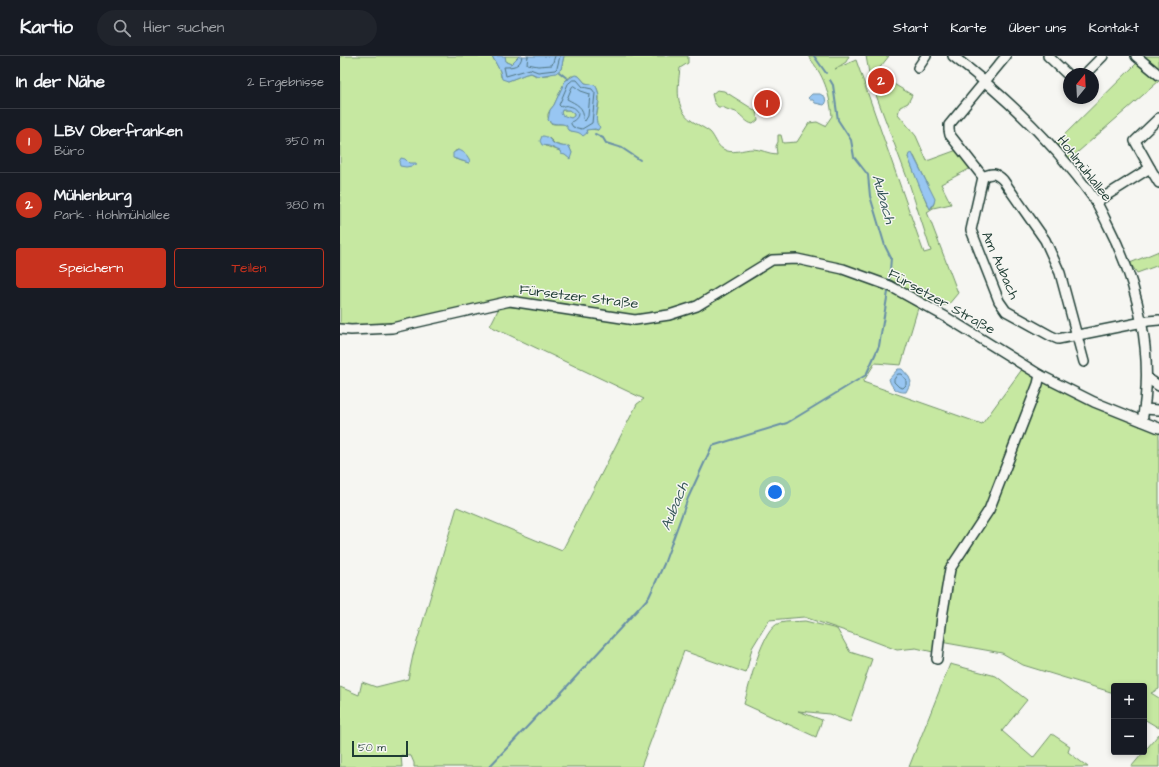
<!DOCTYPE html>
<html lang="de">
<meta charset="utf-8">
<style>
:root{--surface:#171b24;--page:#20242c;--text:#f1f3f6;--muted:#9ea1a6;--line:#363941;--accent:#c8321e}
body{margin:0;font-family:"Architects Daughter",sans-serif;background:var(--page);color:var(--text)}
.controls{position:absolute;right:12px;bottom:12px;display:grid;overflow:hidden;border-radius:4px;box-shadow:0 2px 6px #0003}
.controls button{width:36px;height:36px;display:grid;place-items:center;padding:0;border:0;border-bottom:1px solid var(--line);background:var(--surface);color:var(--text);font:20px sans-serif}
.compass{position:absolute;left:723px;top:12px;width:36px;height:36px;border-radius:50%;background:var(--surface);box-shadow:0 2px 6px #0003;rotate:18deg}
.scale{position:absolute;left:12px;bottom:10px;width:56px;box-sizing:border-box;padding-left:4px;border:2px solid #1f3d34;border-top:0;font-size:11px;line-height:14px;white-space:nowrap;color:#1f3d34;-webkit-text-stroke:3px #f6f6f2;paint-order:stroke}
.you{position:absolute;left:435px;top:436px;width:14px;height:14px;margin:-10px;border:3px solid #fff;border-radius:50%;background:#1a73e8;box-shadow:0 0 0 6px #1a73e833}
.badge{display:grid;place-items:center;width:26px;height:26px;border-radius:50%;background:var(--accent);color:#fff;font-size:13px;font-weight:700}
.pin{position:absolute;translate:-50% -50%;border:2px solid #fff;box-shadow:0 1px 4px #0006}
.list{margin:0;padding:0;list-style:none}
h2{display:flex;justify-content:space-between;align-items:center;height:52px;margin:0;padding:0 16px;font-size:17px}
h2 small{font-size:13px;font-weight:400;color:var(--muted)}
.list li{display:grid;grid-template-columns:26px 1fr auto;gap:12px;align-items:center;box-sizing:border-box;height:64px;padding:0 16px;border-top:1px solid var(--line)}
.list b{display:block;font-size:15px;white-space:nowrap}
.list p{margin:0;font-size:13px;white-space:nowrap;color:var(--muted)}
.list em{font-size:13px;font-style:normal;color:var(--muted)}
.actions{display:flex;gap:8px;padding:12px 16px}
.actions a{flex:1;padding:9px 0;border:1px solid var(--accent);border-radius:4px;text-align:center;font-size:14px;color:var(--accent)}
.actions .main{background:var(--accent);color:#fff}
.icon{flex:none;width:22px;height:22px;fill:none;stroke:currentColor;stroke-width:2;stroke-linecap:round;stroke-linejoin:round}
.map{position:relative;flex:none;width:819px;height:711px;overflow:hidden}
header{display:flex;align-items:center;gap:24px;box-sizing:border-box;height:56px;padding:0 20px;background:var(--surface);border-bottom:1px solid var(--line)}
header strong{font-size:19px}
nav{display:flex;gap:22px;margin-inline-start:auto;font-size:14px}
.search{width:280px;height:36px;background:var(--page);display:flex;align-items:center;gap:10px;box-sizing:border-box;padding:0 14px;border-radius:22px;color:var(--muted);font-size:15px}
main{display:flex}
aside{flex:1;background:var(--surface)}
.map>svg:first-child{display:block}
.green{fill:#c6e8a1;stroke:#72926a;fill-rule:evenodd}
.water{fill:#98c6f2;stroke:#688fa6;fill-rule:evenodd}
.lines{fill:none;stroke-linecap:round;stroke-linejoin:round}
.shore{stroke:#4f7480;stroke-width:1}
.stream{stroke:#688fa6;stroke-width:2}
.minor-casing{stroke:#1f3d34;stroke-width:12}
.minor{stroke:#f6f6f2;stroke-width:9}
.labels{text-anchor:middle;stroke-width:3;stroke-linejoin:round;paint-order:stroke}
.street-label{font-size:14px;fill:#1f3d34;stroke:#f6f6f2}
.water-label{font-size:15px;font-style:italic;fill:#37585a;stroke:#f6f6f2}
</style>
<header>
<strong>Kartio</strong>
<div class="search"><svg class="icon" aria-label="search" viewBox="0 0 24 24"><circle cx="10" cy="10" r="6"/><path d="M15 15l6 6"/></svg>Hier suchen</div>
<nav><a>Start</a><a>Karte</a><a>Über uns</a><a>Kontakt</a></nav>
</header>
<main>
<aside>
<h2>In der Nähe<small>2 Ergebnisse</small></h2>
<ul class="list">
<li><span class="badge">1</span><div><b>LBV Oberfranken</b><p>Büro</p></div><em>350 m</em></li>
<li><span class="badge">2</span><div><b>Mühlenburg</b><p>Park · Hohlmühlallee</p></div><em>380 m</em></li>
</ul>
<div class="actions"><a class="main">Speichern</a><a>Teilen</a></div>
</aside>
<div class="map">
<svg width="819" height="711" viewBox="0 0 819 711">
<rect width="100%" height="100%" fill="#f6f6f2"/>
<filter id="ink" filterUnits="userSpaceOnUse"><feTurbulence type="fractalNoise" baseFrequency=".025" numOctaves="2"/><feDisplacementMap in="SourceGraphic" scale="8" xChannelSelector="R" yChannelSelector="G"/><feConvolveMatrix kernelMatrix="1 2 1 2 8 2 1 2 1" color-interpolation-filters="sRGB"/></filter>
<g filter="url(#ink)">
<!-- green -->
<g class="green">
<path d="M0,0h152l8,15 1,6 7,4 18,-7 5,-1 5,3 12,-1 13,-6 3,-13h124v7l-8,5c-2,19 -6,40 12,53 6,4 13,7 18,11 5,5 7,14 13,17 9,6 20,0 30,0 7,0 16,5 24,5l-1,-8 2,-4v-7h3l2,8 14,-1 12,-19 8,-1 8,4 7,-10c-3,-25 -8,-40 -24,-60h41l-3,6 -11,7 21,-9 68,193 7,-2 -22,-68 -39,-104 -4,-23h23l-11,14 14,13 20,12 -4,8 -8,4 -2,7 18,22 11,25 30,-11 14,18 -30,16 10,20 -18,4 -6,4 31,81 -10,12h-16l-40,-22 -95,-24 -25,1 -75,46 -62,14 -125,-19 -118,27 -52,1zM231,20h8l6,7 10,2c8,11 2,24 1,36 0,2 2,6 2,9l-9,-1 -8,4 -5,-2h-5l-6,-7h-11l-4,-1 -2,-6v-3l2,-4 4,-5 11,-24zM208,81l7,7 10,3 4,-1 3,7 -4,4 -8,-6 -14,-5zM118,94l11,13 -14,-4v-8zM574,100l14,29 6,18 -2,5 -4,-2 -20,-49z"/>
<path d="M165,0h14l-8,8 -5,-2z"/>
<path d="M804,0h15v11l-2,1 -14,-11z"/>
<path d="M799,5l20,20 -89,78 -14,-16z"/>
<path d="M377,34l7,1 32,20 2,9 -5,4c-7,-1 -10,-8 -17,-12 -5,-2 -9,-2 -13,-5h-5l-4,-5 -2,-8z"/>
<path d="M222,54h7l5,4v3l-3,1 -9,-2 -1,-3z"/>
<path d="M819,195v14l-22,8 -7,-10z"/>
<path d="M457,206l45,11 44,16 32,19 -17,57 -26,-2 -12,19 119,42 41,-56 136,64v257l-8,4 8,5v30l-15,-9v-33h-30v7l-91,-28 -21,-12 -67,-12 -2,11 -17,-4 -19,2 -37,-14 -56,-19 -35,3 -17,28 -6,25 -62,-22 -43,116h-227v-4l-3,-7 -10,-1 1,12h-62v-80l19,8 3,-13 14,5 32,-8 5,-24 44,-148 105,44 75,-147 7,-5 -154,-73 10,-20 69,6 66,10 70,-15 67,-44z"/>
<path d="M465,565l32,8 13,23 22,7 -22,63 -21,-8 -31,-3 24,9 -6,17 -72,-33c5,-17 18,-77 36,-81 7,-2 17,-1 25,-2z"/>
<path d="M610,608l46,12 31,24 -25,31 31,27 19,-24 18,12 -2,6 20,15h-179z"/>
<path d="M819,678v33h-28z"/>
</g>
<!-- water -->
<g class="water">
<path d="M152,0h13l1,6 5,2 8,-8h45l-3,13 -5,4 -18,3 -7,-3 -5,1 -18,7 -6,-2 -2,-8z"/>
<path d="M235,19l4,1 6,7 10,2c10,14 -5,35 5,42l-2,3 -3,-1 -9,1 1,3 -4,3c-5,-6 -11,-3 -16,-7v-3c-6,-5 -13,1 -19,-6l2,-10 4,-5 11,-24zM222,54h7l5,4v2l-3,2 -9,-3 -1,-2z"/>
<path d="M472,38h8l5,3 1,6 -2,2 -9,-2 -2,-3h-3l-2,-2z"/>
<path d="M202,80c6,0 7,3 11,7 4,3 12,4 16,3l3,7 -2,6 -5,-4 -4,-1 -1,-3 -11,-5 -7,-1 -2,-4z"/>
<path d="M118,94c6,1 10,6 12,11l-1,2 -16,-5v-5z"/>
<path d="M572,97l23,46 -1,4 -4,6 -9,-19 -13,-33 1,-3z"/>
<path d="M61,102l4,1 4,4h7l1,2 -11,2 -6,-1 -1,-4z"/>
<path d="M558,313h4l7,8 2,5 -5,10c-9,1 -15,-5 -17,-13z"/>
</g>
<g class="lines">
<!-- shore -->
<g class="shore">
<path d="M182,0c-1,11 -10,11 -18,11l2,9 24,-7 8,3 17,-2 2,-2 3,-12"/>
<path d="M188,0l-1,8 11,2 14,-1 3,-9"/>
<path d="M233,24h4l6,7 9,2 3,4 -3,30 -10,6 -9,-2 -2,-3v-2c11,-5 8,-15 -3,-16 -2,-1 -5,0 -7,1l-2,-2 9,-21z"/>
<path d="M234,30l7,5 9,3 -2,22 -3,5 -2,-2c2,-12 -7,-15 -16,-20l5,-12z"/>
<path d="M558,318h3l5,6v5l-3,3 -4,-1 -5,-5v-2z"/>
</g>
<!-- stream -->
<g class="stream">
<path d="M474,0l12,17"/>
<path d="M219,16l9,7"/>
<path d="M490,24l3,5 5,35 13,20 3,17 14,18 2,21 15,50 6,12 -2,25"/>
<path d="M255,78l8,4 3,5 16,5 18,12"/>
<path d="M584,254l29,17"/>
<path d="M149,711l53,-56 19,-18 88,-96 15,-33 24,-66 24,-52 75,-23 79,-48 13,-29 9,-54"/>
</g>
<defs>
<g id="minor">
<path d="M613,0c53,41 103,89 142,144 5,8 9,17 13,25 30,58 47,131 34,196"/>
<path d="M666,0l-57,69v5l1,5 33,42 -12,53 28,71 7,10 45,25 7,3 90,-18 11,-1"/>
<path d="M708,0l21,20"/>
<path d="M796,0l23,19"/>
<path d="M578,12l8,-12"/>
<path d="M745,18l18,-18"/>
<path d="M810,112l9,15"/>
<path d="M643,121c9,-5 13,-4 20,3l42,60 15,33 24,89"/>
<path d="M756,146l54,-34 -15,-27 24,-23"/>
<path d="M0,273l11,1 41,-2 118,-27 125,19 34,-5 28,-9 75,-46 25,-1 46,10 47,17 56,31 94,58 54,27 65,26"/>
<path d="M807,322l12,8"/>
<path d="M804,353l15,1"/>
<path d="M597,603l5,-42 8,-48 39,-59 49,-126 2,-9"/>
</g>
</defs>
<!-- minor casing -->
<use href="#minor" class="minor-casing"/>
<!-- minor -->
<use href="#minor" class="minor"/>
</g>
</g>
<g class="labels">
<!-- street labels -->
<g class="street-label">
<text transform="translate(745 112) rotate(52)" y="5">Hohlmühlallee</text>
<text transform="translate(661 209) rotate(66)" y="5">Am Aubach</text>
<text transform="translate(239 240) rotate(7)" y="5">Fürsetzer Straße</text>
<text transform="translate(602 245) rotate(29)" y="5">Fürsetzer Straße</text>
</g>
<!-- water labels -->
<g class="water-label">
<text transform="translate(544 143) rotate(74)" y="5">Aubach</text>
<text transform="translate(334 450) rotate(-68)" y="5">Aubach</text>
</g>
</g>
</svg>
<div class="controls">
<button>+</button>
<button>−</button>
</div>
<svg class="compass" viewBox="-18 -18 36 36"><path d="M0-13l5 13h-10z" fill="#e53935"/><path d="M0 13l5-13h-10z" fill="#9ea1a6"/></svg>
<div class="scale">50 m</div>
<div class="you"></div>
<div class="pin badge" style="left:427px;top:47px">1</div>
<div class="pin badge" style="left:541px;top:25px">2</div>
</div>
</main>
